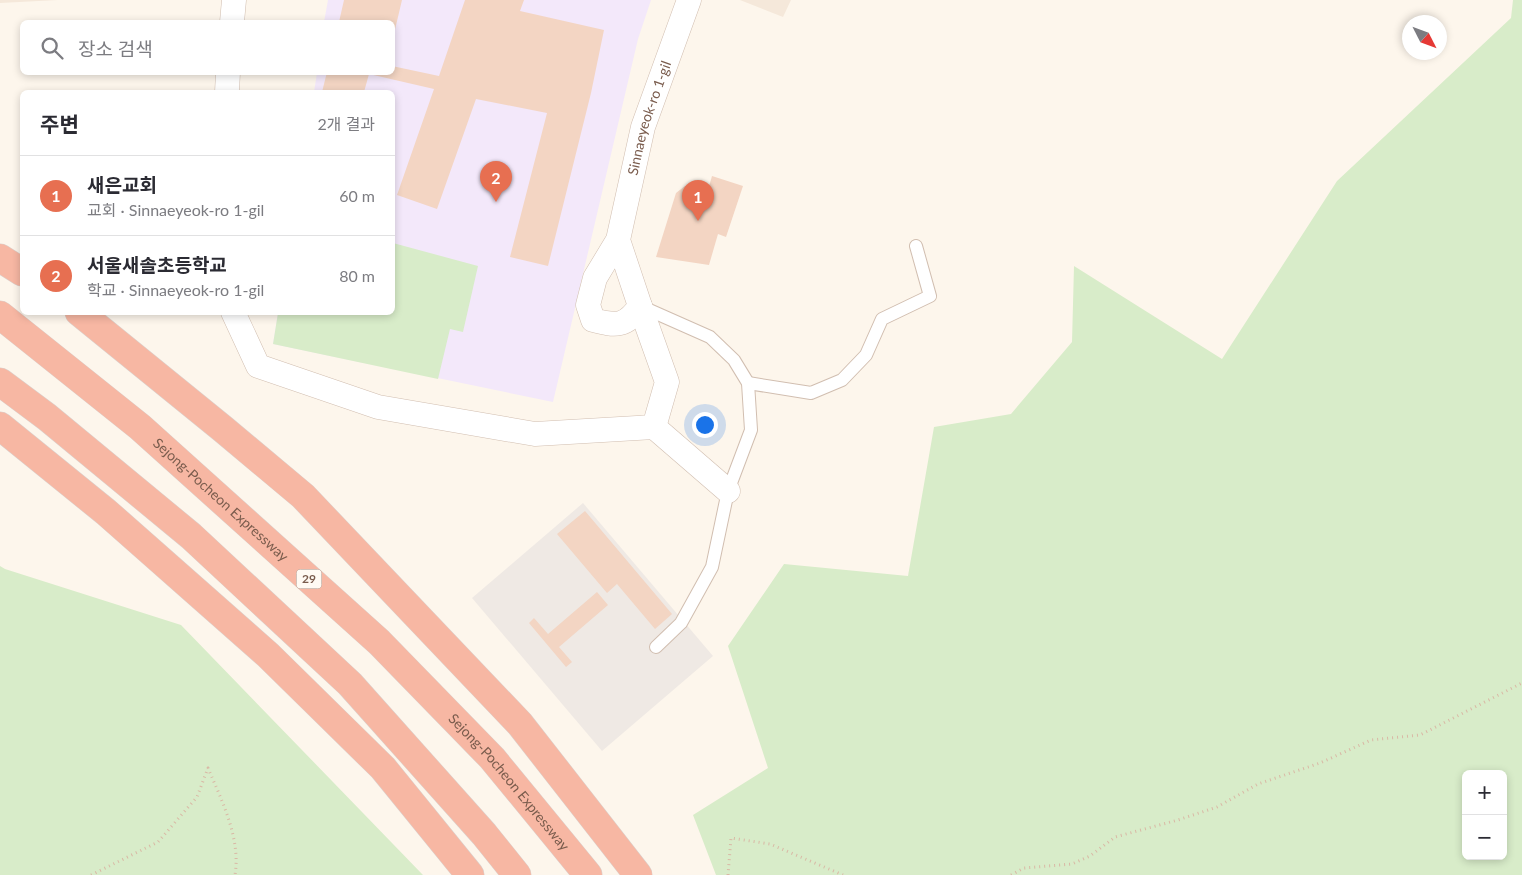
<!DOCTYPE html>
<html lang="ko">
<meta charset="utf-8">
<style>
:root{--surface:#fff;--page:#f2f2f3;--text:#2b2b33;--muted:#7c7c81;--line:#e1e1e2;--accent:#e76f51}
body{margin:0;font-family:Lato,"Noto Sans KR",sans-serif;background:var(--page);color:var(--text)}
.controls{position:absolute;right:15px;bottom:15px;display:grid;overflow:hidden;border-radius:8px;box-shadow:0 2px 8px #0003}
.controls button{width:45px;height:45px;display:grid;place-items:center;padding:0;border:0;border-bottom:1px solid var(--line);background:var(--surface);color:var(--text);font:25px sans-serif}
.compass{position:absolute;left:1402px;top:15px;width:45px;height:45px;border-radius:50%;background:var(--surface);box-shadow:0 2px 8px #0003;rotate:132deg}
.you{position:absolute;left:704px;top:424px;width:18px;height:18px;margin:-12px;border:4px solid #fff;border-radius:50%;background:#1a73e8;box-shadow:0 0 0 8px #1a73e833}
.badge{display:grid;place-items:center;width:32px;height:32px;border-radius:50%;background:var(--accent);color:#fff;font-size:16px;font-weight:700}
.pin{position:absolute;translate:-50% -41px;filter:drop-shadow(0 1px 2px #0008)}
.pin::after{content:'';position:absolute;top:26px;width:18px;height:15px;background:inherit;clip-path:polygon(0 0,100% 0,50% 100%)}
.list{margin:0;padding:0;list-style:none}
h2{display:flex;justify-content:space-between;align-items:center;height:65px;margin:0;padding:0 20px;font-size:21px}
h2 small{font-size:16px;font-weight:400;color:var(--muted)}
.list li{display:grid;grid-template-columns:32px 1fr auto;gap:15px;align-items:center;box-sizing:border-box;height:80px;padding:0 20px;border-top:1px solid var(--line)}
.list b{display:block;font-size:19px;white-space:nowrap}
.list p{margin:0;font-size:16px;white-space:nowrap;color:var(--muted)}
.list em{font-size:16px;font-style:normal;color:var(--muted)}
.icon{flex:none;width:28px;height:28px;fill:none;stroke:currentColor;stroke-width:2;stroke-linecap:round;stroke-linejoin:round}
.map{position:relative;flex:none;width:1522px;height:875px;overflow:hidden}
.search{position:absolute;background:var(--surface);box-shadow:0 2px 8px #0003;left:20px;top:20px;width:375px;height:55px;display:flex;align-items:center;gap:12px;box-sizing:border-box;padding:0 18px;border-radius:8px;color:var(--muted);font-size:19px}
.panel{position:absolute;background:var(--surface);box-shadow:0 2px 8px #0003;left:20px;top:90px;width:375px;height:225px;border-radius:8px}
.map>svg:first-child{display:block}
.residential{fill:#f5e8da}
.industrial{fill:#efe9e4}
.education{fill:#f3e8fa}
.green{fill:#d8ecc9;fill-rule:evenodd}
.building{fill:#f3d5c3}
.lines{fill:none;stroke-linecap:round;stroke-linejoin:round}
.lane-casing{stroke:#d1beb0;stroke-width:14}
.street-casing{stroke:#d1beb0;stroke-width:25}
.highway-casing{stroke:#dad1cd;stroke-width:29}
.path{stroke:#d9b8a5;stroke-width:3;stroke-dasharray:1 4;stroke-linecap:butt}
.lane{stroke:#fff;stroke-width:12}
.street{stroke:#fff;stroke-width:24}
.highway{stroke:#f7b7a3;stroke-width:28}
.labels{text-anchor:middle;stroke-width:4;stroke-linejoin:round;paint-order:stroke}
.shield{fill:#fffaf3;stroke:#a28b7f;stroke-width:1}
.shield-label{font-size:12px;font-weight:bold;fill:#7a5c4d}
.street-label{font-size:14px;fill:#7a5c4d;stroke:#fffaf3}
</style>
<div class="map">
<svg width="1522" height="875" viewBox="0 0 1522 875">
<rect width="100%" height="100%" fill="#fdf6ec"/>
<!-- residential -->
<g class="residential">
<path d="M0,0h58l-58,3z"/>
<path d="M740,0h51l-8,17z"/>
</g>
<!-- industrial -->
<path class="industrial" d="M583,503l130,153 -111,95 -130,-153z"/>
<!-- education -->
<path class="education" d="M328,0h323l-13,39 -85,363 -280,-58 5,-31 114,-1v-220h-78l3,-19 75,-1v-50h-68z"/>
<!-- green -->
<g class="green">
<path d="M1513,0h9v875h-806l-23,-60 75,-47 -40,-122 56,-82 124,12 26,-149 77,-13 61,-72 2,-76 148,93 115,-178 174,-163zM1466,774h37v82h-37z"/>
<path d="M393,243l85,23 -15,66 -13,-3 -12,50 -165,-35 5,-31 114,-1z"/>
<path d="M0,566l5,3 176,56 242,250h-423z"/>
</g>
<!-- building -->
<g class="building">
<path d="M344,0h58l-9,38 -1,-16h-53z"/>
<path d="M465,0h59l-4,11 84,19 -13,63 -43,173 -38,-9 37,-144 -71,-14 -39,110 -40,-14 37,-106 -65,-15 -5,18h-42l5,-20h65v-6l47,10z"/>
<path d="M712,176l31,10 -17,51 -8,-3 -9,31 -53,-8 20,-64 9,-7 6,-1 17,5z"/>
<path d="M585,511l87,103 -17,15 -38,-45 -10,9 -50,-59z"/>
<path d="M597,592l11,13 -49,42 13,15 -6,5 -37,-44 5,-5 14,16z"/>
</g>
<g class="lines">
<defs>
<g id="lane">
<path d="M640,306l70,31 24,23 14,23 3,47 -23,61 -16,76 -31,56 -25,24"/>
<path d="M748,383l63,10 31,-13 24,-25 16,-36 48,-23 -14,-50"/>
</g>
<g id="street">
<path d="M232,22l2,-22"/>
<path d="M227,92l1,-20"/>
<path id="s1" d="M618,240l22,66c-14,21 -24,20 -47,14l-5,-15 7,-27 23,-38 25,-113 46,-127"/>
<path d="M233,312l25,54 120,41 157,27 119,-7 13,-45 -27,-76"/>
<path d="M654,427l74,64"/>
</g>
<g id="highway">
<path d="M0,258l22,14"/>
<path d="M79,312l144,117 80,67 217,228 118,151"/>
<path id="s2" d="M0,315l140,112 239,215 113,116 96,117"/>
<path d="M0,382l47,35 144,119 159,148 134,150 33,41"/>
<path d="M0,426l106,86 162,143 115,113 87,107"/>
</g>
</defs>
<!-- lane casing -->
<use href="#lane" class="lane-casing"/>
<!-- street casing -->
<use href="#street" class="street-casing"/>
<!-- highway casing -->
<use href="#highway" class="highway-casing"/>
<!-- path -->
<g class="path">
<path d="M91,875l67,-33 39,-45 11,-29c14,33 33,71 27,107"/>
<path d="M728,875l3,-37 39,6 73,31"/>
<path d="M1011,875l13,-7 48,-4 18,-8 25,-19 63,-17 39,-13 41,-23 62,-21 51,-23 49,-5 102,-52"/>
</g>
<!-- lane -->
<use href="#lane" class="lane"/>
<!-- street -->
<use href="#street" class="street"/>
<!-- highway -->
<use href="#highway" class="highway"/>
</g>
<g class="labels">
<!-- shield labels -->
<rect class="shield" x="296.5" y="569.5" width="25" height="19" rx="4"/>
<g class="shield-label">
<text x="309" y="583">29</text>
</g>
<!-- street labels -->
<g class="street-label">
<text dy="5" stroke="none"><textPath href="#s1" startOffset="338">Sinnaeyeok-ro 1-gil</textPath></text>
<text dy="5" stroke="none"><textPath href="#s2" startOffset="288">Sejong-Pocheon Expressway</textPath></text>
<text dy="5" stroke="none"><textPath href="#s2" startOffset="692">Sejong-Pocheon Expressway</textPath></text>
</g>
</g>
</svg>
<div class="controls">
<button>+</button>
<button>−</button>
</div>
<svg class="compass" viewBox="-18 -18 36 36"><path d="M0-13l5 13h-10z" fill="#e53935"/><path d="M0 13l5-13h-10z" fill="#7c7c81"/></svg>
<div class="you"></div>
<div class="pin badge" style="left:698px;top:221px">1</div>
<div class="pin badge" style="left:496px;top:202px">2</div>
<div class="search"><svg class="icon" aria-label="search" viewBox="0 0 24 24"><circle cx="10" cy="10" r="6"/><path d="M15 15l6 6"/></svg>장소 검색</div>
<section class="panel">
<h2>주변<small>2개 결과</small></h2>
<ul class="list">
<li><span class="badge">1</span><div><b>새은교회</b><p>교회 · Sinnaeyeok-ro 1-gil</p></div><em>60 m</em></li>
<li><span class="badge">2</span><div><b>서울새솔초등학교</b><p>학교 · Sinnaeyeok-ro 1-gil</p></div><em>80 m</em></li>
</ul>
</section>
</div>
